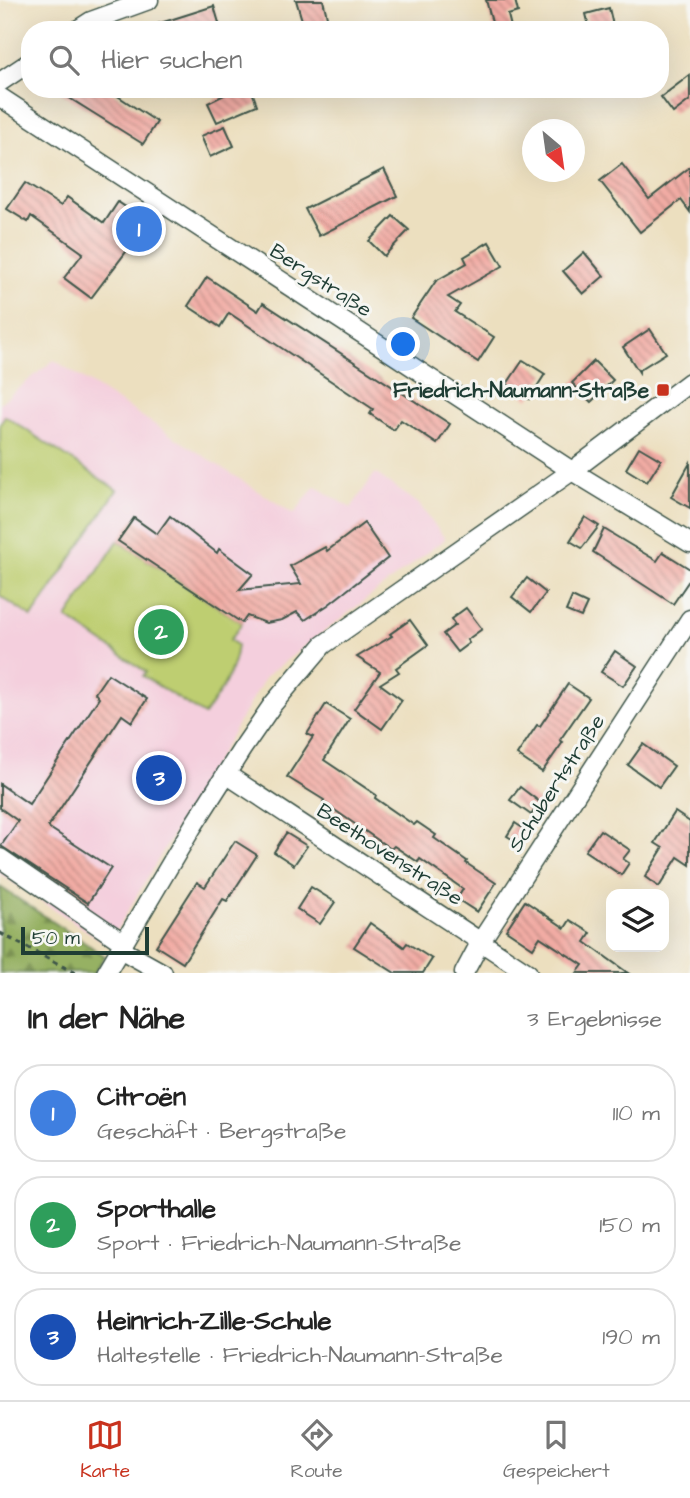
<!DOCTYPE html>
<html lang="de">
<meta charset="utf-8">
<style>
:root{--surface:#fff;--page:#f6f6f6;--text:#222;--muted:#767676;--line:#e0e0e0;--accent:#c8321e}
body{margin:0;font-family:"Architects Daughter",sans-serif;background:var(--page);color:var(--text)}
.controls{position:absolute;right:21px;bottom:21px;display:grid;overflow:hidden;border-radius:14px;box-shadow:0 7px 28px #0002}
.controls button{width:63px;height:63px;display:grid;place-items:center;padding:0;border:0;border-bottom:2px solid var(--line);background:var(--surface);color:var(--text);font:35px sans-serif}
.compass{position:absolute;left:522px;top:119px;width:63px;height:63px;border-radius:50%;background:var(--surface);box-shadow:0 7px 28px #0002;rotate:151deg}
.scale{position:absolute;left:21px;bottom:18px;width:128px;box-sizing:border-box;padding-left:7px;border:4px solid #1f3d34;border-top:0;font-size:19px;line-height:24px;white-space:nowrap;color:#1f3d34;-webkit-text-stroke:5px #f6f6f2;paint-order:stroke}
.you{position:absolute;left:404px;top:345px;width:24px;height:24px;margin:-18px;border:5px solid #fff;border-radius:50%;background:#1a73e8;box-shadow:0 0 0 10px #1a73e833}
.badge{display:grid;place-items:center;width:46px;height:46px;border-radius:50%;background:var(--accent);color:#fff;font-size:23px;font-weight:700}
.pin{position:absolute;translate:-50% -50%;border:4px solid #fff;box-shadow:0 2px 7px #0006}
.list{margin:0;padding:0;list-style:none}
h2{display:flex;justify-content:space-between;align-items:center;height:91px;margin:0;padding:0 28px;font-size:30px}
h2 small{font-size:23px;font-weight:400;color:var(--muted)}
.list li{display:grid;grid-template-columns:46px 1fr auto;gap:21px;align-items:center;box-sizing:border-box;height:98px;margin:0 14px 14px;padding:0 14px;border:2px solid var(--line);border-radius:28px}
.list b{display:block;font-size:26px;white-space:nowrap}
.list p{margin:0;font-size:23px;white-space:nowrap;color:var(--muted)}
.list em{font-size:23px;font-style:normal;color:var(--muted)}
.icon{flex:none;width:38px;height:38px;fill:none;stroke:currentColor;stroke-width:2;stroke-linecap:round;stroke-linejoin:round}
.map{position:relative;flex:none;width:690px;height:973px;overflow:hidden}
.search{position:absolute;background:var(--surface);box-shadow:0 7px 28px #0002;left:21px;right:21px;top:21px;height:77px;display:flex;align-items:center;gap:18px;box-sizing:border-box;padding:0 24px;border-radius:28px;color:var(--muted);font-size:26px}
.sheet{height:427px;background:var(--surface)}
nav{display:flex;justify-content:space-around;align-items:center;box-sizing:border-box;height:98px;border-top:2px solid var(--line);background:var(--surface);font-size:19px;color:var(--muted)}
nav a{display:grid;justify-items:center;gap:4px}
nav .on{color:var(--accent)}
.map>svg:first-child{display:block}
.built{fill:#f4cfdd}
.forest{fill:url(#forest-firs);stroke:#5a774c;stroke-width:2}
.garden{fill:#bece71;stroke:#6e8652;stroke-width:2}
.building{fill:url(#building-back-hatch)}
.lines{fill:none;stroke-linecap:round;stroke-linejoin:round}
.minor-casing{stroke:#3e5549;stroke-width:21}
.path{stroke:#3e5549;stroke-width:3.5;stroke-dasharray:5 5;stroke-linecap:butt}
.minor{stroke:#fff;stroke-width:18}
.poi-dot{fill:#c8321e;stroke:#f6f6f2;stroke-width:2.5}
.labels{text-anchor:middle;stroke-width:6;stroke-linejoin:round;paint-order:stroke}
.street-label{font-size:21px;fill:#1f3d34;stroke:#f6f6f2}
.poi-label{font-size:21px;font-weight:bold;fill:#1f3d34;stroke:#f6f6f2;text-anchor:end}
</style>
<div class="map">
<svg width="690" height="973" viewBox="0 0 690 973">
<defs>
<pattern id="forest-firs" width="22" height="20" patternUnits="userSpaceOnUse" patternTransform="scale(1.75)"><rect width="22" height="20" fill="#96b163"/><path d="M5 1l3.5 6h-7zM16 11l3.5 6h-7z" fill="#7a9152"/></pattern>
<pattern id="building-back-hatch" width="6" height="6" patternUnits="userSpaceOnUse" patternTransform="scale(1.75)"><rect width="6" height="6" fill="#f2aca4"/><path d="M-1 5l2 2M0 0l6 6M5-1l2 2" fill="none" stroke="#c38d86"/></pattern>
</defs>
<rect width="100%" height="100%" fill="#f6f6f2"/>
<filter id="ink" filterUnits="userSpaceOnUse"><feTurbulence type="fractalNoise" baseFrequency=".0143" numOctaves="2"/><feDisplacementMap in="SourceGraphic" scale="14" xChannelSelector="R" yChannelSelector="G"/><feConvolveMatrix kernelMatrix="1 2 1 2 8 2 1 2 1" color-interpolation-filters="sRGB"/></filter>
<filter id="wash" filterUnits="userSpaceOnUse"><feTurbulence type="fractalNoise" baseFrequency=".00686" numOctaves="4" result="noise"/><feDisplacementMap in="SourceGraphic" scale="28" xChannelSelector="R" yChannelSelector="G"/><feGaussianBlur stdDeviation="1.57" result="paint"/><feColorMatrix in="noise" values="0 0 0 0 0 0 0 0 0 0 0 0 0 0 0 0 0 1.4 0 .05"/><feComposite in="paint" operator="in"/></filter>
<g filter="url(#wash)">
<rect width="100%" height="100%" fill="#ecdfbf"/>
<!-- built -->
<path class="built" d="M54,360l240,154 21,-28 36,22 24,-35 44,31 26,35 -179,137 -158,269 -108,-71v-471z"/>
<!-- forest -->
<path class="forest" d="M0,887l105,69 -11,17h-94z"/>
<!-- garden -->
<g class="garden">
<path d="M5,416l112,74 -85,127 -32,-21v-172z"/>
<path d="M118,541l124,82 -12,17 7,5c-3,28 -17,48 -33,70l-61,-39 3,-4 -79,-54z"/>
</g>
<g id="blocks">
<!-- building -->
<g class="building">
<path d="M296,0h27l5,21 -24,6z"/>
<path d="M486,0h29l3,12 -10,3 3,12 -17,3z"/>
<path d="M214,6l7,24h-72l-1,-3z"/>
<path d="M609,8l5,22h-24l-4,-16z"/>
<path d="M690,75v25l-17,13 -12,-16z"/>
<path d="M55,89h52l50,33 -14,22z"/>
<path d="M236,89h15l6,16 -40,17 -9,-19z"/>
<path d="M225,126l9,20 -24,11 -9,-21z"/>
<path d="M622,164l27,35 41,-32v45l-9,-12 -41,32 -40,-51z"/>
<path d="M384,169l13,27 -78,40 -14,-27z"/>
<path d="M25,183l36,23 6,-9 37,26 14,-21 36,24 -12,18 -7,-4 -44,58 -27,-20 19,-25 -52,-37 -3,6 -21,-13z"/>
<path d="M393,216l16,14 -25,26 -15,-15z"/>
<path d="M489,242l14,24 -55,31 12,8 -5,7 39,25 -16,25 -67,-44 25,-37 31,-18 -3,-6z"/>
<path d="M584,252l20,24 -21,18 -20,-23z"/>
<path d="M207,277l51,34 5,-8 187,121 -13,20 -36,-24 -7,10 -24,-16 3,-5 -144,-96 -9,14 -32,-21z"/>
<path d="M650,329l16,24 -27,17v2l-16,-25z"/>
<path d="M523,360l22,14 -16,25 -22,-15z"/>
<path d="M594,361l19,19 -22,22 -19,-19z"/>
<path d="M639,447l22,13 -14,22 -21,-13z"/>
<path d="M690,463v45l-19,-11z"/>
<path d="M170,516l47,37 2,-4 34,25 -14,16 62,-6 -11,-18 35,-19 2,4 37,-28 24,35 -60,47 -23,15 -8,-8 -15,8 -16,3 -19,-7 -5,7 -124,-82 16,-23 23,16z"/>
<path d="M585,517l14,9 -17,22 -12,-7z"/>
<path d="M604,529l53,32 6,-9 27,17v10l-17,25 -80,-52z"/>
<path d="M527,578l19,15 -15,19 -19,-15z"/>
<path d="M572,597l15,7 -6,13 -15,-6z"/>
<path d="M466,608l16,21 -15,11 2,3 -12,9 -14,-18 12,-9 -4,-6z"/>
<path d="M410,620l18,25 -32,23 3,4 -19,12 22,16 -20,29 -28,-20 26,-37 -23,-15 35,-21 -2,-2z"/>
<path d="M615,651l22,15 -14,20 -22,-14z"/>
<path d="M108,674l39,25 -15,23 -10,-7 -74,112 63,41 -23,35 -87,-57 17,-25 -18,-13v-24l29,20 70,-106 -4,-5z"/>
<path d="M568,684l21,14 -29,42 3,2 -21,30 -25,-17 20,-30 3,1z"/>
<path d="M326,704l24,15 -26,41 52,35 -1,3 39,27 3,-3 19,13 -2,3 33,23 -1,2 30,20 -19,29 -20,-13 6,-10 -43,-30 -2,3 -24,-16 -3,3 -68,-47 1,-2 -37,-23 26,-40 -6,-3z"/>
<path d="M643,744l31,22 -15,21 -31,-22z"/>
<path d="M520,787l21,16 -10,12 -21,-15z"/>
<path d="M675,812l15,10v43l-12,-8 -19,30 -14,-10 18,-29 -8,-5z"/>
<path d="M515,823l15,10 -8,12 -15,-9z"/>
<path d="M600,830l30,20 -7,9 6,4 -8,12 -36,-24z"/>
<path d="M286,833l21,13 -13,19 -20,-13z"/>
<path d="M235,841l22,14 -30,46 -4,-2 -40,64 -27,-17 41,-64 8,5z"/>
<path d="M311,887l24,15 -15,22 -23,-15z"/>
<path d="M525,901l40,27 5,-8 21,13 -6,9 43,31h-51l6,-8 -43,-28 -7,11 -27,-18z"/>
<path d="M370,923l34,24 3,-4 25,16 -9,14h-28l-41,-26z"/>
</g>
</g>
</g>
<g filter="url(#ink)">
<use href="#blocks" fill-opacity="0" stroke="#3e5549" stroke-width="2"/>
<g class="lines">
<defs>
<g id="minor">
<path d="M77,30l14,-9 58,-21"/>
<path d="M0,82l30,-20"/>
<path d="M0,97l572,374 118,72"/>
<path d="M226,774l302,199"/>
<path d="M0,858l124,85"/>
<path d="M120,949l43,24"/>
<path d="M106,973l87,-147 49,-77 31,-45 50,-59 249,-174 118,-89"/>
<path d="M464,973l17,-32 209,-322"/>
</g>
</defs>
<!-- minor casing -->
<use href="#minor" class="minor-casing"/>
<!-- path -->
<path class="path" d="M0,933l75,40"/>
<!-- minor -->
<use href="#minor" class="minor"/>
</g>
</g>
<!-- markers -->
<rect class="poi-dot" x="656" y="383" width="14" height="14" rx="3.5"/>
<g class="labels">
<!-- street labels -->
<g class="street-label">
<text transform="translate(321 280) rotate(33)" y="7">Bergstraße</text>
<text transform="translate(556 783) rotate(-57)" y="7">Schubertstraße</text>
<text transform="translate(390 854) rotate(33)" y="7">Beethovenstraße</text>
</g>
<!-- poi labels -->
<g class="poi-label">
<text x="649" y="397">Friedrich-Naumann-Straße</text>
</g>
</g>
</svg>
<div class="controls">
<button><svg class="icon" aria-label="layers" viewBox="0 0 24 24"><path d="M12 4l9 5-9 5-9-5zM3 14l9 5 9-5"/></svg></button>
</div>
<svg class="compass" viewBox="-18 -18 36 36"><path d="M0-13l5 13h-10z" fill="#e53935"/><path d="M0 13l5-13h-10z" fill="#767676"/></svg>
<div class="scale">50 m</div>
<div class="you"></div>
<div class="pin badge" style="left:139px;top:229px;background:#3f7fe0">1</div>
<div class="pin badge" style="left:161px;top:632px;background:#2e9e5b">2</div>
<div class="pin badge" style="left:159px;top:778px;background:#1a4fb4">3</div>
<div class="search"><svg class="icon" aria-label="search" viewBox="0 0 24 24"><circle cx="10" cy="10" r="6"/><path d="M15 15l6 6"/></svg>Hier suchen</div>
</div>
<section class="sheet">
<h2>In der Nähe<small>3 Ergebnisse</small></h2>
<ul class="list">
<li><span class="badge" style="background:#3f7fe0">1</span><div><b>Citroën</b><p>Geschäft · Bergstraße</p></div><em>110 m</em></li>
<li><span class="badge" style="background:#2e9e5b">2</span><div><b>Sporthalle</b><p>Sport · Friedrich-Naumann-Straße</p></div><em>150 m</em></li>
<li><span class="badge" style="background:#1a4fb4">3</span><div><b>Heinrich-Zille-Schule</b><p>Haltestelle · Friedrich-Naumann-Straße</p></div><em>190 m</em></li>
</ul>
</section>
<nav>
<a class="on"><svg class="icon" aria-label="map" viewBox="0 0 24 24"><path d="M3 6l6-2 6 2 6-2v14l-6 2-6-2-6 2zM9 4v14M15 6v14"/></svg>Karte</a>
<a><svg class="icon" aria-label="directions" viewBox="0 0 24 24"><path d="M12 3l9 9-9 9-9-9zM9 14v-3h6M13 9l2 2-2 2"/></svg>Route</a>
<a><svg class="icon" aria-label="saved" viewBox="0 0 24 24"><path d="M7 4h10v16l-5-4-5 4z"/></svg>Gespeichert</a>
</nav>
